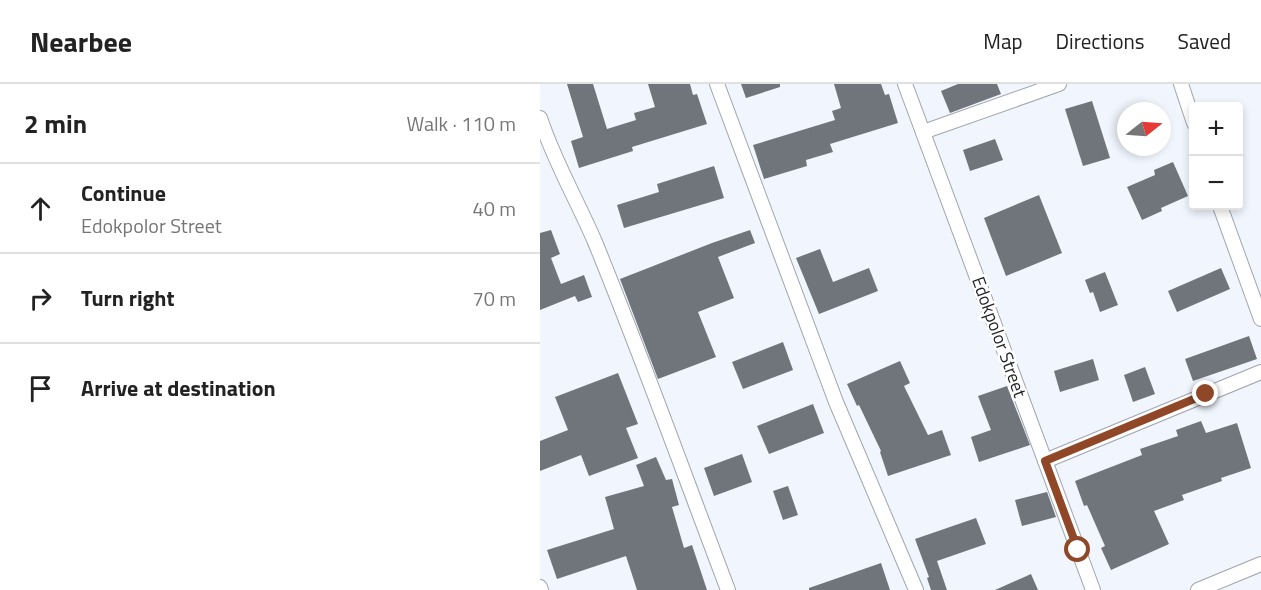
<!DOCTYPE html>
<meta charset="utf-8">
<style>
:root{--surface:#fff;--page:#f6f6f6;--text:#222;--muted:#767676;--line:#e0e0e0}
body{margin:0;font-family:"Titillium Web",sans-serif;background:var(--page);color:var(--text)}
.controls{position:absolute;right:18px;top:18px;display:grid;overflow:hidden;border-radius:6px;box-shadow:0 3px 9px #0003}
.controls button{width:54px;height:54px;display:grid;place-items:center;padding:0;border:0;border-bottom:2px solid var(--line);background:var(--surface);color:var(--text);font:30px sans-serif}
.compass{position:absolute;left:577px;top:18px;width:54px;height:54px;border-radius:50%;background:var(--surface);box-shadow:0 3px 9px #0003;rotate:73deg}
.stop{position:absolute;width:18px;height:18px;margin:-14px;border:4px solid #904727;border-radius:50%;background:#fff}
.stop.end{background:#904727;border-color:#fff;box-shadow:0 2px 6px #0008}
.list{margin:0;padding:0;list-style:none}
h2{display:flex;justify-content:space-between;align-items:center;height:78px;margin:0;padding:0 24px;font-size:26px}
h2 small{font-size:20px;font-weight:400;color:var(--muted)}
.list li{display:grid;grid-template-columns:39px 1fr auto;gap:18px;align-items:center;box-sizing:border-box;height:90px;padding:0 24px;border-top:2px solid var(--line)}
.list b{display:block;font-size:22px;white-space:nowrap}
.list p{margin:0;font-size:20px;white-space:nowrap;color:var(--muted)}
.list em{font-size:20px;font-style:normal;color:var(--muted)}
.icon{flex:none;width:33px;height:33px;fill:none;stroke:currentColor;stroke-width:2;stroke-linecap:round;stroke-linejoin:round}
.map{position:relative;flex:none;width:721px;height:506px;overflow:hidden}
header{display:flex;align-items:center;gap:36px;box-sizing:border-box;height:84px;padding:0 30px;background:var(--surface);border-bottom:2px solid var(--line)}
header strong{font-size:28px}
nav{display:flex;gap:33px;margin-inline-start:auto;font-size:21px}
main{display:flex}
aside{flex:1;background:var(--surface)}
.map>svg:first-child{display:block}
.building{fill:#70757c}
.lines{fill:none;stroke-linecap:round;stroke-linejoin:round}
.street-casing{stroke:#a0a5ad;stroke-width:16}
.street{stroke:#fff;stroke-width:14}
.route{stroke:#904727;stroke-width:8}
.labels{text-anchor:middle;stroke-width:5;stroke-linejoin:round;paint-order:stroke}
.street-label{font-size:18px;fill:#1d1f22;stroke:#fff}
</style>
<header>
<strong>Nearbee</strong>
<nav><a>Map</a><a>Directions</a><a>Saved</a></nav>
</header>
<main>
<aside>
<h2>2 min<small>Walk · 110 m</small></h2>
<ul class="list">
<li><svg class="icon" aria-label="ahead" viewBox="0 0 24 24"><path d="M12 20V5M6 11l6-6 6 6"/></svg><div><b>Continue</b><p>Edokpolor Street</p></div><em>40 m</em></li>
<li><svg class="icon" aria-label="right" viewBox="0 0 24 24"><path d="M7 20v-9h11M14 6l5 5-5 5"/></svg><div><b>Turn right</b></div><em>70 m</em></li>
<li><svg class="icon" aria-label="arrive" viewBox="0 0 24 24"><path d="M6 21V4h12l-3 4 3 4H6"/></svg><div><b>Arrive at destination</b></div></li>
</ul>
</aside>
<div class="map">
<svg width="721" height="506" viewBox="0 0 721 506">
<rect width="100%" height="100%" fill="#f1f6fe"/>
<!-- building -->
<g class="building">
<path d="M27,0h26l14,45 29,-9 -2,-7 21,-6 -7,-23h42l3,11 4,-1 10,30 -75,23 1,4 -54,17 -8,-27 12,-4z"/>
<path d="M201,0h39v3l-34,11z"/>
<path d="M294,0h47l4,11 4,-1 9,29 -68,21 3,8 -27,8 1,6 -43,13 -11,-34 82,-25 -3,-9 9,-3z"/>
<path d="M418,0h39l4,10 -51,19 -9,-22z"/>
<path d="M552,17l18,57 -27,8 -18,-57z"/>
<path d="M455,55l8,21 -33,11 -7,-21z"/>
<path d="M633,78l15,34 -27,12 1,3 -20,9 -15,-33 28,-12 -1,-5z"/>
<path d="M174,82l10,32 -100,30 -7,-23 42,-13 -2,-8z"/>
<path d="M499,111l23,58 -56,23 -22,-58z"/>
<path d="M11,146l9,24 -9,4 10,26 23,-9 8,22 -14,5 -3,-6 -35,14v-77z"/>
<path d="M210,146l5,13 -37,14 16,41 -36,14 18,45 -58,22 -38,-100 92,-36z"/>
<path d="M280,165l13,33 36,-14 9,23 -59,23 -23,-56z"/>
<path d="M681,184l9,21 -53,23 -9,-21z"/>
<path d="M565,188l13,33 -18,7 -7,-20 -3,1 -5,-13z"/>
<path d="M709,252l8,23 -64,22 -8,-22z"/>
<path d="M243,258l10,28 -50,19 -11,-27z"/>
<path d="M553,275l6,21 -39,12 -6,-21z"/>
<path d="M360,277l10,22 -6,3 24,49 14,-5 9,25 -63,21 -8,-24 1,-1 -22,-46 -2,1 -10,-22z"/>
<path d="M605,283l10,27 -22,8 -9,-27z"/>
<path d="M78,289l20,51 -12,4 12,30 -49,18 -8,-21 -41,16v-30l28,-11 -13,-33z"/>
<path d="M467,302l23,59 -51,17 -8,-25 20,-7 -13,-34z"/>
<path d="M273,320l11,29 -55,21 -12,-28z"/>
<path d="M661,337l5,12 31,-10 14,45 -30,10 1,3 -40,14 2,5 -30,11 15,33 -58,26 -10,-22 4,-2 -18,-41 -3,1 -9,-25 67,-26 -2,-6 38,-13 -2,-6z"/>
<path d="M202,370l10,28 -38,14 -10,-28z"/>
<path d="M116,373l10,23 6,-1 7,26 -7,2 12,41 8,-3 15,45h-70l-11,-34 -69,23 -10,-29 67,-21 -9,-32 39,-11 -8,-21z"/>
<path d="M248,402l10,29 -15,5 -10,-29z"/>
<path d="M507,408l9,25 -34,9 -7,-26z"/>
<path d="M436,434l10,26 -49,17 10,29h-16l-4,-12 2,-1 -14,-38z"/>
<path d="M341,479l9,27h-81v-2z"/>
<path d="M491,490l7,16h-43z"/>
</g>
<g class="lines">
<defs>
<g id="street">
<path d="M177,0l119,318 80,188"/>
<path d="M365,0l188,506"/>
<path d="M641,0l13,39"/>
<path d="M0,34c14,43 37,82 55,124 47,115 89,232 133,348"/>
<path d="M383,48l136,-48"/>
<path d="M680,122l41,113"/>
<path d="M505,377l216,-89"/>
<path d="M0,503l1,3"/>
<path d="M658,506l63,-26"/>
</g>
</defs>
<!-- street casing -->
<use href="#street" class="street-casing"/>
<!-- street -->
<use href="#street" class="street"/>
</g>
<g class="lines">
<!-- route -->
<path class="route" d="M538,466l-33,-89 161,-67"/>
</g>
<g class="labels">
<!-- street labels -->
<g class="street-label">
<text transform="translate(459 253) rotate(70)" y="6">Edokpolor Street</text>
</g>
</g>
</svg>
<div class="controls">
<button>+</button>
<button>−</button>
</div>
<svg class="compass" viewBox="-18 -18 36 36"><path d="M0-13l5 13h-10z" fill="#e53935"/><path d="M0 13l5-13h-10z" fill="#767676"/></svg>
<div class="stop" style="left:538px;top:466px"></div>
<div class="stop end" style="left:666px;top:310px"></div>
</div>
</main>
